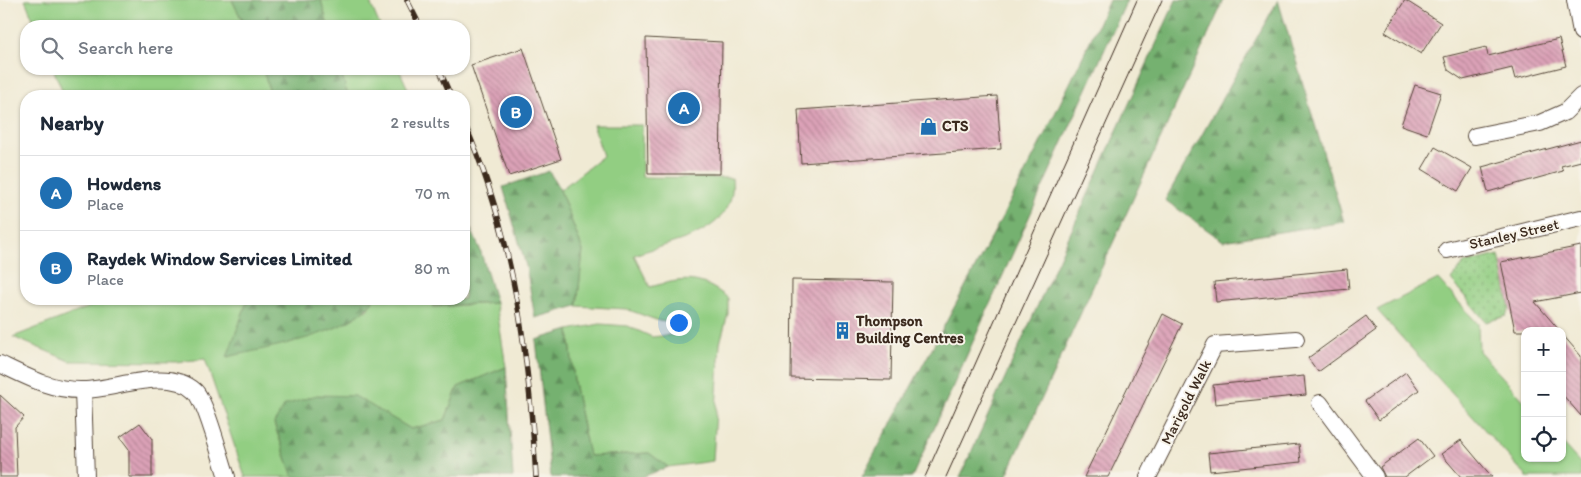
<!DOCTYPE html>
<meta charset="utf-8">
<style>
:root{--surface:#fff;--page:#f6f6f7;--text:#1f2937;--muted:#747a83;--line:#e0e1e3;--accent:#1f6fb2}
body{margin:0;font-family:Itim,sans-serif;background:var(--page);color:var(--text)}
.controls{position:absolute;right:15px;bottom:15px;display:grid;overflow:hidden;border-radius:10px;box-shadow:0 1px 4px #0004}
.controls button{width:45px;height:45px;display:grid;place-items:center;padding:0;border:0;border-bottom:1px solid var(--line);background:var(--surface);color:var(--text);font:25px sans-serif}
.you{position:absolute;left:678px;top:322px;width:18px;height:18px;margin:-12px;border:4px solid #fff;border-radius:50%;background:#1a73e8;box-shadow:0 0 0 8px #1a73e833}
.badge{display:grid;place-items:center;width:32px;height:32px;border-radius:50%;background:var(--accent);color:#fff;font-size:16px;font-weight:700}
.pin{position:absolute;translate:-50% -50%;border:2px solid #fff;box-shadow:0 1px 5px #0006}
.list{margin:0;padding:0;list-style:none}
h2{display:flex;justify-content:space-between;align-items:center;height:65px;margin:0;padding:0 20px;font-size:21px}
h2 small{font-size:16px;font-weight:400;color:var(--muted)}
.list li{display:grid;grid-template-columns:32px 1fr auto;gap:15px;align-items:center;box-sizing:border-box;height:75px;padding:0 20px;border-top:1px solid var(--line)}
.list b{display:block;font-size:19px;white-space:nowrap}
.list p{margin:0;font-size:16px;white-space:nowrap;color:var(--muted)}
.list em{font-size:16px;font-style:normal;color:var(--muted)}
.icon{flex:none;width:28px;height:28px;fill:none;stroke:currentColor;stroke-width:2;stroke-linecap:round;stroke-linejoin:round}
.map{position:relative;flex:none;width:1581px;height:477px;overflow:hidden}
.search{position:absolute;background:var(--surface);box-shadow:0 1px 4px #0004;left:20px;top:20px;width:450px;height:55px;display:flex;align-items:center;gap:12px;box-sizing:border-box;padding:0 18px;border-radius:20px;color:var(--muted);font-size:19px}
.panel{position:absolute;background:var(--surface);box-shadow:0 1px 4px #0004;left:20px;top:90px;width:450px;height:215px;border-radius:20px}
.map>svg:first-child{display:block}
.green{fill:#92ce82;stroke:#667c50}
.forest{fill:url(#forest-firs);stroke:#586e47}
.park{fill:url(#park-dots);stroke:#667c50}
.building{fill:url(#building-back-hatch)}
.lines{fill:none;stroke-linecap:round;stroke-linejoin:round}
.street-casing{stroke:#564739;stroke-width:18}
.street{stroke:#fff;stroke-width:16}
.tram{stroke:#3b2a1e;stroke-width:1}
.rail-casing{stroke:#3b2a1e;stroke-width:5.5}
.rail{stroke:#f7f3e8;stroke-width:4;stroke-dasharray:11;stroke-linecap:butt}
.labels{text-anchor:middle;stroke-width:4;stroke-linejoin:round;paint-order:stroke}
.poi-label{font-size:15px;font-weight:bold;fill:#3b2a1e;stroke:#f7f3e8;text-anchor:start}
.street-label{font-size:15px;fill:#3b2a1e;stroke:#f7f3e8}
</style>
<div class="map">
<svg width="1581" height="477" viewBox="0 0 1581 477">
<defs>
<pattern id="forest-firs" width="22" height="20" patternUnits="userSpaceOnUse" patternTransform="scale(1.25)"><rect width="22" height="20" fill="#75b170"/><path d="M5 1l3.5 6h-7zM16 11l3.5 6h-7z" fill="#61905b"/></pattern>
<pattern id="park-dots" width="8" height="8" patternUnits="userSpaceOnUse" patternTransform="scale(1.25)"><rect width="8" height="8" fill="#92ce82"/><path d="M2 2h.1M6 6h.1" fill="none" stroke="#78a76a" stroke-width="1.8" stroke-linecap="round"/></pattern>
<pattern id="building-back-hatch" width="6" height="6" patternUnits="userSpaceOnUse" patternTransform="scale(1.25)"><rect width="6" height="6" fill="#dca2b8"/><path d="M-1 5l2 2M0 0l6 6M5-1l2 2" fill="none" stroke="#b48495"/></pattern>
</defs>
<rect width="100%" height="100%" fill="#f7f3e8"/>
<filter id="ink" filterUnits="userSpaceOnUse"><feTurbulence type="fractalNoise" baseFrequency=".02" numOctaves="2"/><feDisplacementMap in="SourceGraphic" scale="10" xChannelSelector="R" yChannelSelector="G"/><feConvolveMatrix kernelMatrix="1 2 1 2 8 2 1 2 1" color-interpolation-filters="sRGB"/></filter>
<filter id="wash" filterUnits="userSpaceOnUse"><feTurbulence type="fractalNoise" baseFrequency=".0096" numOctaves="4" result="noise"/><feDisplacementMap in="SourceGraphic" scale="20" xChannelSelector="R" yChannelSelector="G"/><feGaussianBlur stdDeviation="1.12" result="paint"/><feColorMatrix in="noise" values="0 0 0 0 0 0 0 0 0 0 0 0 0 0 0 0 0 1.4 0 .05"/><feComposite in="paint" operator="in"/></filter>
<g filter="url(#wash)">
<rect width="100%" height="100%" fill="#f0ead4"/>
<!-- green -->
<g class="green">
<path d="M25,0h207l13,26h-209z"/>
<path d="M321,0h48l11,26h-52z"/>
<path d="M53,69h210l8,27h-206z"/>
<path d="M340,69h59l12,27h-63z"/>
<path d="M593,125h49v52l90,1c6,56 -59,63 -98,77l16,32c34,-9 49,-12 78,11v16l-8,29 -7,118 -45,6 -19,-14 -60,3 -15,-74 -5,-52 31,-6 28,2 24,11 28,-3 -7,-11 -14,-2 -33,-12 -49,-3 6,-55 -23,-61 43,-34z"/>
<path d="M1438,279l40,45 1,27 46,51v56h37v-15l19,21v13h-54l-150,-167z"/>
<path d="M110,299h138l-20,58 139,-47 7,-11h59v8l63,-4 10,64 -48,20 -13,33 -34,9 -25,-14 -112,9 19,53h-48l-40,-118 -30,3 -105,-1 -57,-24z"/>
</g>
<!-- forest -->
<g class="forest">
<path d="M232,0h89l7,26h-83z"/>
<path d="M1109,0h18l-215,477h-50c85,-157 173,-314 247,-477z"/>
<path d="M1176,0h48l-218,477h-46z"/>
<path d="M1278,0l66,222 -121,19 -58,-41z"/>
<path d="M263,69h77l8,27h-77z"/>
<path d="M549,171l11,19 23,61 -6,55 -42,12 -9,-52 -23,-79z"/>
<path d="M464,214l16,35 16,54 -63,3v-7h31z"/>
<path d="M248,299h126c-20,35 -108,49 -147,58z"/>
<path d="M569,330l5,52 15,74 60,-3 19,14 -26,10h-91l-15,-137z"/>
<path d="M506,367l7,110h-220l-19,-54 11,-18 32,-10 38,1 56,33 34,-9 13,-33z"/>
</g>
<!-- park -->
<path class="park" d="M1499,255l11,54 -4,7 -20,6 -35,-42 13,-17z"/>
<g id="blocks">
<!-- building -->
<g class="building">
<path d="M1405,0l36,23 -20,31 -36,-22z"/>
<path d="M646,38l76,4 -2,132h-72z"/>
<path d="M1559,39l7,27 -51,13 -3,-11 -49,12 -15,-10 -4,-13 42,-10 2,9z"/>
<path d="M523,48l38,111 -52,17 -38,-111z"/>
<path d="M1415,85l26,8 -14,41 -26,-9z"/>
<path d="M997,96l4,53 -200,14 -3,-53z"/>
<path d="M1581,140v21l-20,5 2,5 -75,21 -6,-25z"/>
<path d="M1435,147l37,21 -14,23 -36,-22z"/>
<path d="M1581,246v47l-46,9 25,29h-45l-14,-69z"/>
<path d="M1347,269l2,20 -133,13 -2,-20z"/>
<path d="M792,280l101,2 -2,98 -100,-2z"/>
<path d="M1163,314l19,10 -68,141 -6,12h-24z"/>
<path d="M1366,316l10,14 -58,42 -10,-14z"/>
<path d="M1562,334l19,22v60l-19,-22z"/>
<path d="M1406,372l13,18 -40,30 -14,-19z"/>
<path d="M1304,376l2,19 -91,9 -2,-19z"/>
<path d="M0,395l24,22 -9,10 2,50h-17z"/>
<path d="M140,423l12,16v38h-23v-28l-9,-12z"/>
<path d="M1419,438l14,18 -28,21h-20l-5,-10z"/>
<path d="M1461,440l31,37h-31l-20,-23z"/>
<path d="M1299,444l2,18 -91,9 -2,-18z"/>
</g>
</g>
</g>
<g filter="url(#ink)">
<use href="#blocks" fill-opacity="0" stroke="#564739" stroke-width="1"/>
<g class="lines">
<defs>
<g id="street">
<path d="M1575,0l6,32"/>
<path d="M1475,136l65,-13 25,-11 16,-16"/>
<path d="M1447,250l134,-32"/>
<path d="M0,364c27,13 53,27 83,26 33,0 84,-24 112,1 11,10 26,69 32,86"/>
<path d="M83,390l3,87"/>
<path d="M1320,403l55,74"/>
<path d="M1148,477l67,-132 81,-6"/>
</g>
</defs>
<!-- street casing -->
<use href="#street" class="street-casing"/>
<!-- street -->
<use href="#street" class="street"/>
<!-- tram -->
<g class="tram">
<path d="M925,477l212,-477"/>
<path d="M946,477l216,-477"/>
</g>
<defs>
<g id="rail">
<path d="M407,0l13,26"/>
<path d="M439,69l12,27"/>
<path d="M464,123c50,111 65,234 72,354"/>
</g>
</defs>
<!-- rail casing -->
<use href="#rail" class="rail-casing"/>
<!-- rail -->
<use href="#rail" class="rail"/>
</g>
</g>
<!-- icons -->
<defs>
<symbol id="shop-bare" viewBox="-9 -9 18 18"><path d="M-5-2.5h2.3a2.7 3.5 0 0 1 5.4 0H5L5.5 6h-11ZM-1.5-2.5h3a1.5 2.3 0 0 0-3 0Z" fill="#1f6fb2" stroke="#f7f3e8" stroke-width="2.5" paint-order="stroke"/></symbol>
<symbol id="building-bare" viewBox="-9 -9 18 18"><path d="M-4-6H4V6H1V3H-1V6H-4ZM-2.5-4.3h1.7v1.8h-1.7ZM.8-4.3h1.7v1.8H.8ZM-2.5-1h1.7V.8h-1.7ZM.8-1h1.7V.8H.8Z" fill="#1f6fb2" stroke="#f7f3e8" stroke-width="2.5" paint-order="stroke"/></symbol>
</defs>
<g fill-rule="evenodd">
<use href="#shop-bare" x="916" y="114" width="25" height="25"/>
<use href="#building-bare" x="830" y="318" width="25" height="25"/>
</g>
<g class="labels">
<!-- poi labels -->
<g class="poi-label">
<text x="942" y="131">CTS</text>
<text x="856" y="326">Thompson<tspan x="856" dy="17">Building Centres</tspan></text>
</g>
<!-- street labels -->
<g class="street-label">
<text transform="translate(1514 234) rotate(-13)" y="5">Stanley Street</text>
<text transform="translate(1186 402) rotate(-63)" y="5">Marigold Walk</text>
</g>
</g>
</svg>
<div class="controls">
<button>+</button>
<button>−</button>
<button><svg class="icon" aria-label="locate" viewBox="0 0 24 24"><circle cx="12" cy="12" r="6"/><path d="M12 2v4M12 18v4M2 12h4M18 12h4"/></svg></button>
</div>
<div class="you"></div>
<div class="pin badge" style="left:684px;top:108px">A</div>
<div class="pin badge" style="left:516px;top:112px">B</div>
<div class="search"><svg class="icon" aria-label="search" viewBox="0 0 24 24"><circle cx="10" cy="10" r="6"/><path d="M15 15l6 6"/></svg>Search here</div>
<section class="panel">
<h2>Nearby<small>2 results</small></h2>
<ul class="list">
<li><span class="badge">A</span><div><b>Howdens</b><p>Place</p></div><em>70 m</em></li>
<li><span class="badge">B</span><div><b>Raydek Window Services Limited</b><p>Place</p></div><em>80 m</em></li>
</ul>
</section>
</div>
